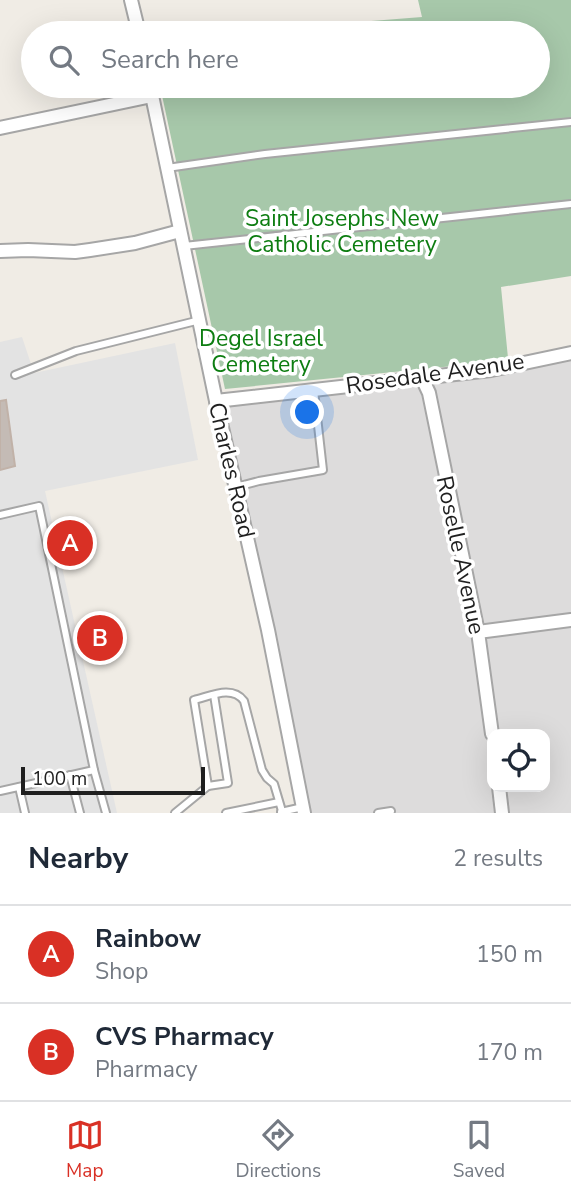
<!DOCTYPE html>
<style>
:root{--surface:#fff;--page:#f6f6f7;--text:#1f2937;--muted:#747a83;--line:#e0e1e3;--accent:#d93025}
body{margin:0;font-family:"Nunito Sans",sans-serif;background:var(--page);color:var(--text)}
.controls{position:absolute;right:21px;bottom:21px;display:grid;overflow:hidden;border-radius:14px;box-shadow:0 7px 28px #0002}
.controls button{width:63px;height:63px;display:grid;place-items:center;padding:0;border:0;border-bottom:2px solid var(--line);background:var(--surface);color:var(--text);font:35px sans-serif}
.scale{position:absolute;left:21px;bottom:18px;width:184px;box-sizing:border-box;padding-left:7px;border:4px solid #1f1f1f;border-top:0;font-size:19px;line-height:24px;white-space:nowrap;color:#1f1f1f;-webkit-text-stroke:5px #fff;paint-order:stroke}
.you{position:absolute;left:308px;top:413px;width:24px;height:24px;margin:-18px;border:5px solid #fff;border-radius:50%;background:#1a73e8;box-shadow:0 0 0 10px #1a73e833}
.badge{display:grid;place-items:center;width:46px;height:46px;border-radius:50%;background:var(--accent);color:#fff;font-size:23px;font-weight:700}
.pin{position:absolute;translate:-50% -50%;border:4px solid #fff;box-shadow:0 2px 7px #0006}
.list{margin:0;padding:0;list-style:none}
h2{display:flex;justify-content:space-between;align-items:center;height:91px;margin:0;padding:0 28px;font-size:30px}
h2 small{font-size:23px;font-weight:400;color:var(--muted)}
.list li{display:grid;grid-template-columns:46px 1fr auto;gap:21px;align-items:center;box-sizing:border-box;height:98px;padding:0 28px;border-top:2px solid var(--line)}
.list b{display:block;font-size:26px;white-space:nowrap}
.list p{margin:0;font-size:23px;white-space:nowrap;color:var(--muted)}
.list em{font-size:23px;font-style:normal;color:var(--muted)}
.icon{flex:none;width:38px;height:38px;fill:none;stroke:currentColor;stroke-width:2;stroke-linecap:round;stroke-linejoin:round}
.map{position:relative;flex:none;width:571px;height:813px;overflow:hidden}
.search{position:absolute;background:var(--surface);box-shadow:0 7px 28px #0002;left:21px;right:21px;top:21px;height:77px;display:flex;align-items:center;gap:18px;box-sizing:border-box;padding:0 24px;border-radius:38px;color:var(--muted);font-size:26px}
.sheet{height:287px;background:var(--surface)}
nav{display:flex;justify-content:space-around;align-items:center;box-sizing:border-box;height:98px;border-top:2px solid var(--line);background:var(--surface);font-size:19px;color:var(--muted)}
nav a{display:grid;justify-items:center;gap:4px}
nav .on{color:var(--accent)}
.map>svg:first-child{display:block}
.residential{fill:#dddcdc;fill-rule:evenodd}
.cemetery{fill:#a7c8aa}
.parking{fill:#e3e3e3}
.building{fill:#c4bbb5;stroke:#c1b2a8;stroke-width:2}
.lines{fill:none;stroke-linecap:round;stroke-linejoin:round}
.lane-casing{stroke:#a6a6a6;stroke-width:10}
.street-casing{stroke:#a6a6a6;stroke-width:16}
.lane{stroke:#fff;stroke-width:6}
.street{stroke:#fff;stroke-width:12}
.labels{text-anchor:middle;stroke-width:7;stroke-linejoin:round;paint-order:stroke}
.park-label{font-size:23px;fill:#0d7d11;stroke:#fff}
.street-label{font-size:23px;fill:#1f1f1f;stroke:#fff}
</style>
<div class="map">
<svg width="571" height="813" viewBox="0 0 571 813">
<rect width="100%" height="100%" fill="#f0ece5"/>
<!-- residential -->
<path class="residential" d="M571,357v456h-263l-84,-409zM492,734h53v53h-53z"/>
<!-- cemetery -->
<path class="cemetery" d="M418,0h153v276l-70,11 7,71 -35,6 -248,25 -65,-303h378v-53h-319l203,-16z"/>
<!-- parking -->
<path class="parking" d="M22,337l12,36 141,-30 23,117 -153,31 72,322h-117v-471z"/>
<!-- building -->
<path class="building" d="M6,400l9,66 -15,4v-69z"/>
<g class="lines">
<defs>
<g id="lane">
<path d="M167,168l98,-14 306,-32"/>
<path d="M184,246l387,-42"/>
<path d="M15,375l61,-24 124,-31"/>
<path d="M236,487l23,-6 64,-11 -9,-80"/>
<path d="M0,515l39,-9 55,264 -94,21"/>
<path d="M94,770l12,43"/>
<path d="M70,775l10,38"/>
<path d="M208,786l20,-3 -14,-88"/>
<path d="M19,787l6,26"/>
<path d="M281,812l22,-5"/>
<path d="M175,813l33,-27 -14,-86c17,-4 38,-15 50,1l18,69 5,8 7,6 8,27"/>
<path d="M226,813l53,-11"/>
<path d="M378,813l13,-2"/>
</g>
<g id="street">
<path d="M131,0l8,33"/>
<path d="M150,86l66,315 52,229 36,183"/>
<path d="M0,128l152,-32"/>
<path d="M0,251l28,-1 47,2 15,-2 45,-7 45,-12"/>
<path d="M422,378l7,15 49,239 14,102"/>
<path d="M216,401l275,-31 80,-17"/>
<path d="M478,632l93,-12"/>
<path d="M499,787l3,26"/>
</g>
</defs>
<!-- lane casing -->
<use href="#lane" class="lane-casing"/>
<!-- street casing -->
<use href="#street" class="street-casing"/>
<!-- lane -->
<use href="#lane" class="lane"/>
<!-- street -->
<use href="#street" class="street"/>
</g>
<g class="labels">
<!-- park labels -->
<g class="park-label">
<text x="342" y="226">Saint Josephs New<tspan x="342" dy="26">Catholic Cemetery</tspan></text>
<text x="261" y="346">Degel Israel<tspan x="261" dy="26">Cemetery</tspan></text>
</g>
<!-- street labels -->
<g class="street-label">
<text transform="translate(435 373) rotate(-8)" y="8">Rosedale Avenue</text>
<text transform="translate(232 470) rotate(77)" y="8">Charles Road</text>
<text transform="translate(461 555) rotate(78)" y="8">Roselle Avenue</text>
</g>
</g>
</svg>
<div class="controls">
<button><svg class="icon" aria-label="locate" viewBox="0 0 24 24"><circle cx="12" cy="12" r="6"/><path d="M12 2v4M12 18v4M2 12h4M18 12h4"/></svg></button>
</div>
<div class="scale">100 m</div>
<div class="you"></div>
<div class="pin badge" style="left:70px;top:543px">A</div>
<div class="pin badge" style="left:100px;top:638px">B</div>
<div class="search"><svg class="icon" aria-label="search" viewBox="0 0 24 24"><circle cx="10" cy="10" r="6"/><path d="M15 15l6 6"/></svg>Search here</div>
</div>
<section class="sheet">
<h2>Nearby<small>2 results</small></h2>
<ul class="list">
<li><span class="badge">A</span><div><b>Rainbow</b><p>Shop</p></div><em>150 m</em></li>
<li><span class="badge">B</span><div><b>CVS Pharmacy</b><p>Pharmacy</p></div><em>170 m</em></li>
</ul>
</section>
<nav>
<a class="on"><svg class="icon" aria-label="map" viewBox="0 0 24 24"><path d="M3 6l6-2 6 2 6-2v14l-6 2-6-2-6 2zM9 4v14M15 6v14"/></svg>Map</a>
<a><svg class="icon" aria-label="directions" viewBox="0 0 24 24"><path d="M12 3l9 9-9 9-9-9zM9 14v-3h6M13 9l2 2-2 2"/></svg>Directions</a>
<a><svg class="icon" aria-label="saved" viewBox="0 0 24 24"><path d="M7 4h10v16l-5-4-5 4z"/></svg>Saved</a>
</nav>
